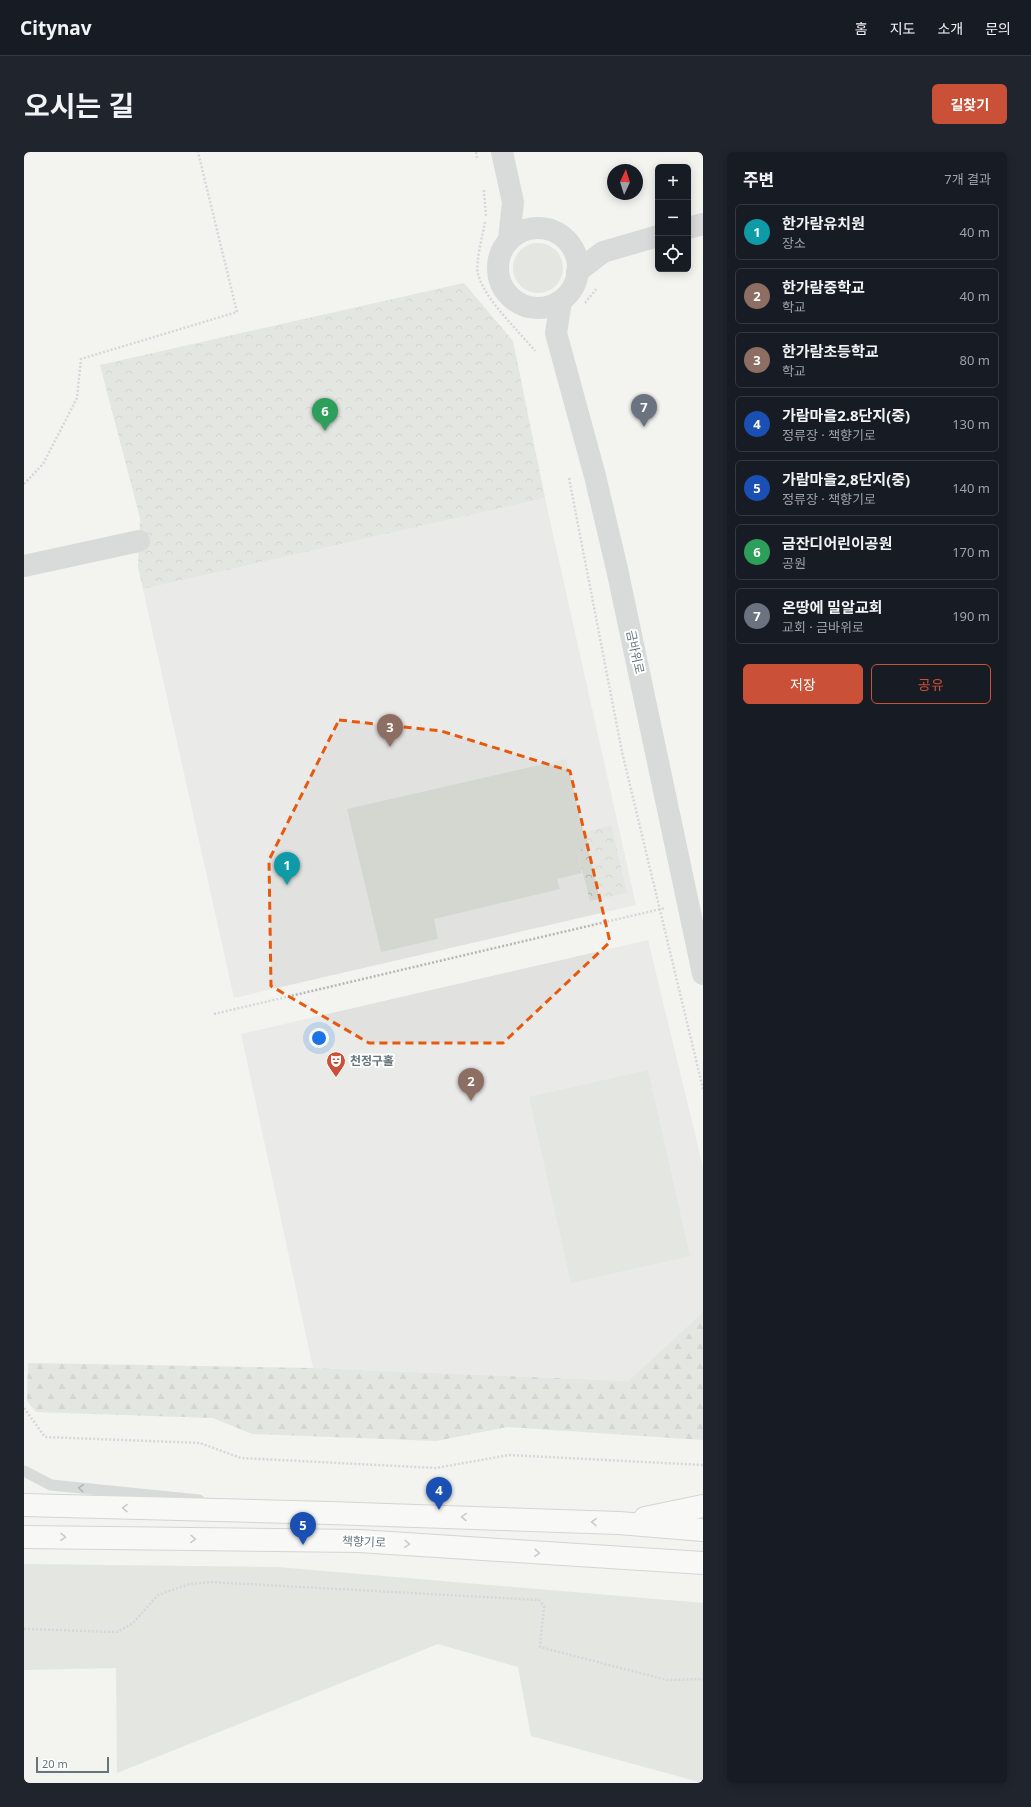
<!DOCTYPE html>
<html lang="ko">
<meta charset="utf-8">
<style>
:root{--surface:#171b24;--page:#20242c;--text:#f1f3f6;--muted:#9ea1a6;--line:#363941;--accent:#cb5038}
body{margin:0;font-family:"Noto Sans","Noto Sans KR",sans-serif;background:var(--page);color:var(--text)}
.controls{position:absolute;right:12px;top:12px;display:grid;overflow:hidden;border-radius:6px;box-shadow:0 2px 10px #0003}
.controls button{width:36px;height:36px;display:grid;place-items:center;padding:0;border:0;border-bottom:1px solid var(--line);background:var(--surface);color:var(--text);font:20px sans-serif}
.compass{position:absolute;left:583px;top:12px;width:36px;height:36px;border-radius:50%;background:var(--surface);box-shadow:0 2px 10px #0003;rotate:4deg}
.scale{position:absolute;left:12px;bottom:10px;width:73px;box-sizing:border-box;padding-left:4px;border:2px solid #66747d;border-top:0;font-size:11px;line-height:14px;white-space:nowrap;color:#66747d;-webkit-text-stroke:3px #fff;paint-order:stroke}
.you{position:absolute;left:295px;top:886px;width:14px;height:14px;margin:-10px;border:3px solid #fff;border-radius:50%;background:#1a73e8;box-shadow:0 0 0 6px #1a73e833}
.badge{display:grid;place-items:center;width:26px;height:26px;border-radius:50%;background:var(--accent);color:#fff;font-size:13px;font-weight:700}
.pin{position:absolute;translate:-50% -33px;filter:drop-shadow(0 1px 2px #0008)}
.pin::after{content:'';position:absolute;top:21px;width:14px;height:12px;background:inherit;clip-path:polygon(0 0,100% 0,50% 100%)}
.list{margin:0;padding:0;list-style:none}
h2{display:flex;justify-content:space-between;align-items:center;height:52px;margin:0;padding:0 16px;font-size:17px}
h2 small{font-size:13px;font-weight:400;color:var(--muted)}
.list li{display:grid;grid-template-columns:26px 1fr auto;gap:12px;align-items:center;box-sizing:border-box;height:56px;margin:0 8px 8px;padding:0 8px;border:1px solid var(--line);border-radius:6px}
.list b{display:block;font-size:15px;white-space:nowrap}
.list p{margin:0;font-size:13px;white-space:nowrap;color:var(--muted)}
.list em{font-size:13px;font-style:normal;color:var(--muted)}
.actions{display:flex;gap:8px;padding:12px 16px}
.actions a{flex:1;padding:9px 0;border:1px solid var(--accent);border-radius:6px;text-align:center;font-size:14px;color:var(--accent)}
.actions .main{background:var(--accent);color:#fff}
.icon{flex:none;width:22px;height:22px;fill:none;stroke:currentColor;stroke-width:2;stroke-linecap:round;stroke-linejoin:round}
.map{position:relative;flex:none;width:679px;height:1631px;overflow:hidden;border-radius:6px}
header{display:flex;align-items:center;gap:24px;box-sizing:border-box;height:56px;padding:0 20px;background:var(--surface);border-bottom:1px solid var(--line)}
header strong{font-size:19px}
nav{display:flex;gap:22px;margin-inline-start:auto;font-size:14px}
.intro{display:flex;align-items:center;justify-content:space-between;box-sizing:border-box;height:96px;padding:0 24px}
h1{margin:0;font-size:28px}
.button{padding:10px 18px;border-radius:6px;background:var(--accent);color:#fff;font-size:14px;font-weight:700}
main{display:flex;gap:24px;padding:0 24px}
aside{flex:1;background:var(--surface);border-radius:6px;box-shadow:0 2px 10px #0003}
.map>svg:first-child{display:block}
.built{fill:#e1e2e0}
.grass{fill:#d3d7d0}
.forest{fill:url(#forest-firs)}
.park{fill:url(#park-crowns)}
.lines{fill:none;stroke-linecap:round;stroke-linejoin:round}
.secondary-casing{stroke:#adb2b5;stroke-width:24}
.path{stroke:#b4b7b9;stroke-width:2.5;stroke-dasharray:2 2;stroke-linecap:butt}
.lane{stroke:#babec1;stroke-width:11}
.street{stroke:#babec1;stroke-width:22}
.secondary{stroke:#fff;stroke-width:22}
.oneway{stroke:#66747d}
.oneway2{stroke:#949ea4}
.marked{fill:none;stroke:#e8590c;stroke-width:3;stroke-dasharray:8 5;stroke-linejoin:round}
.labels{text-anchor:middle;stroke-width:4;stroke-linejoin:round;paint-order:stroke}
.street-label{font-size:12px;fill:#66747d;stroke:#fff}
.poi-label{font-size:12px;font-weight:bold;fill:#66747d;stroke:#fff;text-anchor:start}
</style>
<header>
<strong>Citynav</strong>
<nav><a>홈</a><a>지도</a><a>소개</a><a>문의</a></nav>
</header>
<div class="intro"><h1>오시는 길</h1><a class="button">길찾기</a></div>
<main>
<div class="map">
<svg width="679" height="1631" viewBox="0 0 679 1631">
<defs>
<pattern id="forest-firs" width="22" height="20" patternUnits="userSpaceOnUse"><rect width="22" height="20" fill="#d3d7d0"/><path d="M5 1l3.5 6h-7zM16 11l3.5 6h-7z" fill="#afb3ae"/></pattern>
<pattern id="park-crowns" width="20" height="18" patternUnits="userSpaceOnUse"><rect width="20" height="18" fill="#d3d7d0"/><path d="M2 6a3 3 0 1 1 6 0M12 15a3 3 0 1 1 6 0" fill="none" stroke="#afb3ae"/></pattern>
</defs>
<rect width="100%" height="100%" fill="#f3f3f0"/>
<!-- built -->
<g class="built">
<path d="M521,346l91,407 -402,93 -91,-409z"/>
<path d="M624,788l55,227v145l-75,69 -315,-13 -72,-334z"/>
</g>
<!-- grass -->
<g class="grass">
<circle cx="514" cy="116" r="25"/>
<path d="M542,607l21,89 -10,2 5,23 -25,6 3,10 -126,30 4,20 -57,13 -34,-143z"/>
<path d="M624,918l42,186 -119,27 -42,-186z"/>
<path d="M0,1412l253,3 426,36v180l-172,-47 -13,-69 -80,-23 -321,129 -1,-105 -92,2z"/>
</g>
<!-- forest -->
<path class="forest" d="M679,1160v128l-196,-13 -71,14 -184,-7 -39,-16 -177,-6 -9,-11 1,-38 285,5 315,13z"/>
<!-- park -->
<g class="park">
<path d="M440,131l49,58 32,157 -402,91 -5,-22 2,-49 -40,-153z"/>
<path d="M587,673l16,68 -37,8 -13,-51 10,-2 -4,-15z"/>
</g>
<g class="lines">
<defs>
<g id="secondary">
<path d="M0,1353l305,8 290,10 84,7"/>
<path d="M621,1366l58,-12"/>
<path d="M0,1385l335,4 344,22"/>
</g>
</defs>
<!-- secondary casing -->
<use href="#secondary" class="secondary-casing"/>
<!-- path -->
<g class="path">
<path d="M452,0l1,6"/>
<path d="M460,38l2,27"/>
<path d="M461,70c-2,12 -10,41 -7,52 7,26 40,56 57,77"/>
<path d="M561,151l12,-15"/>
<path d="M545,326l53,274 81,337"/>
<path d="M0,332l19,-20 34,-66 4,-39 156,-47 -39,-160"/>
<path d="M190,862l451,-106"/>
<path d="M0,1256l21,29 155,6 41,15 195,10 73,-13 194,10"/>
<path d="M0,1477l93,3 16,-9 25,-28 32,-11 21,-2 328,18 5,6 -4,41 127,33 36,-1"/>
</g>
<!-- lane -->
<path class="lane" d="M0,1319l27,14 148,15"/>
<!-- street -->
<g class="street">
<path d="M478,0l11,50 -4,37"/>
<circle cx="514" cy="116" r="40"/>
<path d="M664,76l15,-4"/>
<path d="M553,120l26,-20 55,-16"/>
<path d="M537,149l-5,32 39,143 22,93 86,405"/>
<path d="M0,414l115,-25"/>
</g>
<!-- secondary -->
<use href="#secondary" class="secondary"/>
</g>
<!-- one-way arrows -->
<defs><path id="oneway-chevron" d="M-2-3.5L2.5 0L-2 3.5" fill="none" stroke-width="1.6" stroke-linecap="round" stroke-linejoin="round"/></defs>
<use class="oneway" href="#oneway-chevron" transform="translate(57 1336) rotate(-174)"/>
<g class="oneway2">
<use href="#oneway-chevron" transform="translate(101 1356) rotate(-179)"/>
<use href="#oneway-chevron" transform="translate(440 1365) rotate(-178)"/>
<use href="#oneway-chevron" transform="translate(570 1370) rotate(-178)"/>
<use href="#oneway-chevron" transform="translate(39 1385) rotate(1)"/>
<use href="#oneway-chevron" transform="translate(169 1387) rotate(1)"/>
<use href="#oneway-chevron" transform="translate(383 1392) rotate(4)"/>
<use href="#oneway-chevron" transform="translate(513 1401) rotate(4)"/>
</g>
<!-- marked area -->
<path d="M0 0H679V1631H0ZM315,568l102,11 129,40 40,171 -107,101h-134l-98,-57 -2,-126z" fill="#f3f3f0" fill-opacity=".55" fill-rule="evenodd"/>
<path class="marked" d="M315,568l102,11 129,40 40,171 -107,101h-134l-98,-57 -2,-126z"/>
<!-- icons -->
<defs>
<symbol id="theatre-pin" viewBox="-11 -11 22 30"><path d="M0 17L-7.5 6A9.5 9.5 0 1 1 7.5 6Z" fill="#cb5038" stroke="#fff"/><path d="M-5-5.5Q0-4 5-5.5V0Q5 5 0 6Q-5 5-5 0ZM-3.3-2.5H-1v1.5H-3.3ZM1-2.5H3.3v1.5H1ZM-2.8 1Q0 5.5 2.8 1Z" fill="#fff"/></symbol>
</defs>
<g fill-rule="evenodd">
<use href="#theatre-pin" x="301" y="898" width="22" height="30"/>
</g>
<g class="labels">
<!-- street labels -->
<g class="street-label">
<text transform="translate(611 500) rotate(78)" y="4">금바위로</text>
<text transform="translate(340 1390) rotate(2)" y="4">책향기로</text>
</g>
<!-- poi labels -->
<g class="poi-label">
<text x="326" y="913">천정구홀</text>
</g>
</g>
</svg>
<div class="controls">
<button>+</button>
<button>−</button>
<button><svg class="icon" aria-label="locate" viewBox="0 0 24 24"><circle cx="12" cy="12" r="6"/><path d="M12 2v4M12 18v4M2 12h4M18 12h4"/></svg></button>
</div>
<svg class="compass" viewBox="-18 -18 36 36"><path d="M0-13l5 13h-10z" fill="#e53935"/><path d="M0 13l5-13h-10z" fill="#9ea1a6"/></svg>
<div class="scale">20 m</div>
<div class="you"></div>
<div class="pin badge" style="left:263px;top:733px;background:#0f9aa8">1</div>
<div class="pin badge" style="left:447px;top:949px;background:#8d6e63">2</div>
<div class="pin badge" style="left:366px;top:595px;background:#8d6e63">3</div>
<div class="pin badge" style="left:415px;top:1358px;background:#1a4fb4">4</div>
<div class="pin badge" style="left:279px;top:1393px;background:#1a4fb4">5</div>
<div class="pin badge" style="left:301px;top:279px;background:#2e9e5b">6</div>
<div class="pin badge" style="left:620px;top:275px;background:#6b7280">7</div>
</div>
<aside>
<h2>주변<small>7개 결과</small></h2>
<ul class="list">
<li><span class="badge" style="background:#0f9aa8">1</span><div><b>한가람유치원</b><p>장소</p></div><em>40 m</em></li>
<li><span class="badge" style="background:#8d6e63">2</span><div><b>한가람중학교</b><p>학교</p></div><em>40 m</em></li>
<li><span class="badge" style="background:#8d6e63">3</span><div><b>한가람초등학교</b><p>학교</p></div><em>80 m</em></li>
<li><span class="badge" style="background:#1a4fb4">4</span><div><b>가람마을2.8단지(중)</b><p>정류장 · 책향기로</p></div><em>130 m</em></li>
<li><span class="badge" style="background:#1a4fb4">5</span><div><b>가람마을2,8단지(중)</b><p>정류장 · 책향기로</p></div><em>140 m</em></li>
<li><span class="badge" style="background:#2e9e5b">6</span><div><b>금잔디어린이공원</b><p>공원</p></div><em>170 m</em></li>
<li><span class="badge" style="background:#6b7280">7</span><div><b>온땅에 밀알교회</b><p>교회 · 금바위로</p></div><em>190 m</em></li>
</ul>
<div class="actions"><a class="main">저장</a><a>공유</a></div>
</aside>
</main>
